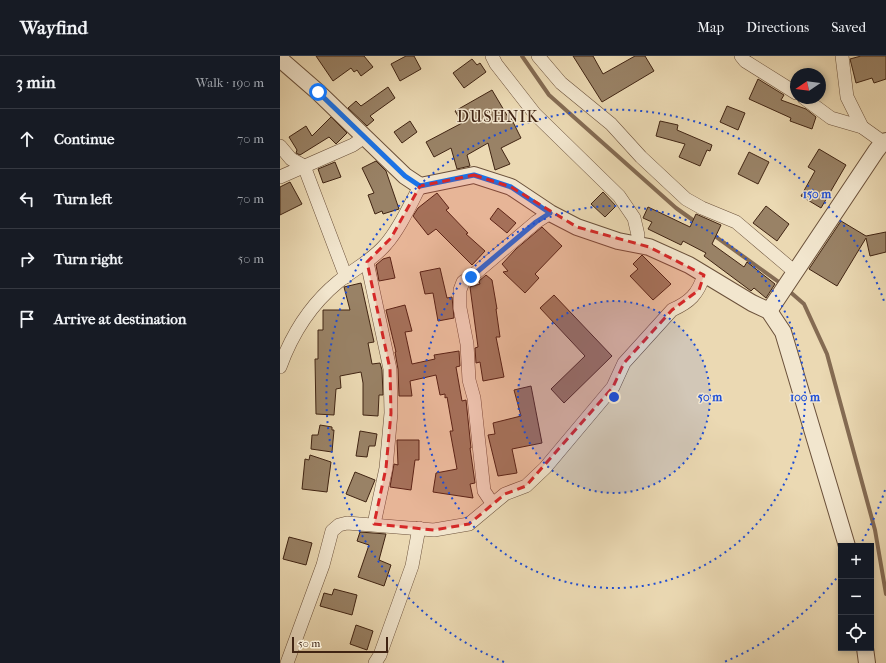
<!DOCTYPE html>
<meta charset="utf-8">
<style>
:root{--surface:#171b24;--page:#242831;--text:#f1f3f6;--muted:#9ea1a6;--line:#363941}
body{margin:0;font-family:"IM FELL French Canon",serif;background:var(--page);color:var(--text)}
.controls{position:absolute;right:12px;bottom:12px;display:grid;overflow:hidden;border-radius:0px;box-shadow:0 2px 6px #0003}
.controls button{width:36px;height:36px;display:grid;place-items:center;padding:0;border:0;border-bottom:1px solid var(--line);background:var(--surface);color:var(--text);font:20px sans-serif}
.compass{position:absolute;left:510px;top:12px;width:36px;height:36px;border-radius:50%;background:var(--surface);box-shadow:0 2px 6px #0003;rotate:257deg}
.scale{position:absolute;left:12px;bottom:10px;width:96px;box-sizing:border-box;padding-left:4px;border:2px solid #402413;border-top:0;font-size:11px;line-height:14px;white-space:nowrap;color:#402413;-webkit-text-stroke:3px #f2e6ce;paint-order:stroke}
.stop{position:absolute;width:12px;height:12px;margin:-9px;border:3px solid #1a73e8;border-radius:50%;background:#fff}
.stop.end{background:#1a73e8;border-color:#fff;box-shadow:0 1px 4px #0008}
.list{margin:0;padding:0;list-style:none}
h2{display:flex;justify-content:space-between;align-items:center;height:52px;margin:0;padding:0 16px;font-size:17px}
h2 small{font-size:13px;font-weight:400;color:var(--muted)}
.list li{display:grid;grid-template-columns:26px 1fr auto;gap:12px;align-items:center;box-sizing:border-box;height:60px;padding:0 16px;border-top:1px solid var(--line)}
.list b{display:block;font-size:15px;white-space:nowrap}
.list em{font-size:13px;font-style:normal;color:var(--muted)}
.icon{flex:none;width:22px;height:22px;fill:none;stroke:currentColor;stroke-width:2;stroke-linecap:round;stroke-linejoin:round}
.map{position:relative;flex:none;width:606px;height:607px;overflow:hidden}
header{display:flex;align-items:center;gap:24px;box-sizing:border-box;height:56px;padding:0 20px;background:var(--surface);border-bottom:1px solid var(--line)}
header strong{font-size:19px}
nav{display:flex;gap:22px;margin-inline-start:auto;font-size:14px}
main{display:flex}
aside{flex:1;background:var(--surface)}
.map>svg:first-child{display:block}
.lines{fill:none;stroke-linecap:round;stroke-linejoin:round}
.stream{stroke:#846b53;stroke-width:4}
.building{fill:#998266;stroke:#402413}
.minor-casing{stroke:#6b513b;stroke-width:14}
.tertiary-casing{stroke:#6b513b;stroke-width:18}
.minor{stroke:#f2e6ce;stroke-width:13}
.tertiary{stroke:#f2e6ce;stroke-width:16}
.route{stroke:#1a73e8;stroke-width:5}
.marked{fill:#d62828;fill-opacity:0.2;stroke:#d62828;stroke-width:3;stroke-dasharray:8 5;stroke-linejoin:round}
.ring{fill:none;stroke:#1d4ed8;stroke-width:2;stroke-dasharray:2 4}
.labels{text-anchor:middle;stroke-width:3;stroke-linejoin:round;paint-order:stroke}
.quarter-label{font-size:16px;letter-spacing:1px;fill:#402413;stroke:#f2e6ce}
.centre{fill:#1d4ed8;stroke:#f2e6ce;stroke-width:2}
.ring-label{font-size:12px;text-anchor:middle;font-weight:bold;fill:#1d4ed8;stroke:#f2e6ce;stroke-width:3;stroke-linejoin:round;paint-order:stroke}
</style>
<header>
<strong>Wayfind</strong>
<nav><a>Map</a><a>Directions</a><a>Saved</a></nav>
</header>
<main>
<aside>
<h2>3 min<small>Walk · 190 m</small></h2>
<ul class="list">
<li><svg class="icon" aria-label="ahead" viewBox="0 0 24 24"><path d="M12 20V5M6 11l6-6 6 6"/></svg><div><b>Continue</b></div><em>70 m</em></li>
<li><svg class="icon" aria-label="left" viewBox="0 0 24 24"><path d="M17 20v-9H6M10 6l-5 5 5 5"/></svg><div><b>Turn left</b></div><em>70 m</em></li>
<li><svg class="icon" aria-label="right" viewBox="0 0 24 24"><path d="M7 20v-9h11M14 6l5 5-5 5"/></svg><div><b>Turn right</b></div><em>50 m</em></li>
<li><svg class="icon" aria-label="arrive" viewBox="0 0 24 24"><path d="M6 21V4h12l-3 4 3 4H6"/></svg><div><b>Arrive at destination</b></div></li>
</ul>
</aside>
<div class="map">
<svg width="606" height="607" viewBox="0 0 606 607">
<rect width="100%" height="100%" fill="#ebd9b3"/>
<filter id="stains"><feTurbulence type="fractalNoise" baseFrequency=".005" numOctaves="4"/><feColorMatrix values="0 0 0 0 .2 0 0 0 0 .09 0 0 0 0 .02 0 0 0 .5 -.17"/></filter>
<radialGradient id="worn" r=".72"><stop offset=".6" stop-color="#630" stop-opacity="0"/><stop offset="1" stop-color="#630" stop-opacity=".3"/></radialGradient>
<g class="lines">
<!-- stream -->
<g class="stream">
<path d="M242,0l27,39 127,113 21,15"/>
<path d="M432,178l71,51"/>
<path d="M508,234l16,14 23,50 48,176 11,64"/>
</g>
</g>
<!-- building -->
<g class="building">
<path d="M36,0h48l9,11 -12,9 -4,-6 -3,2 -3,-4 -18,13z"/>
<path d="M126,0h8l7,13 -21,12 -9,-17z"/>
<path d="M293,0h20l10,18 32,-18h10l9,15 -52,31z"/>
<path d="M581,0h25v23l-12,4 -2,-5 -16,5 -6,-24z"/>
<path d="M192,3l5,6 3,-2 6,9 -22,16 -11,-15z"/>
<path d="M478,23l26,16 -3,5 25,9 10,8 -4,12 -22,-8 1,-3 -42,-19z"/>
<path d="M108,31l7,11 -25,18 4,4 -7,6 -19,-18 8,-7 5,5z"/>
<path d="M212,34l16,27 2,-1 11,22 -20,10 9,16 -15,6 -7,-27 -21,12 3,11 -13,3 -6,-21 -17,9 -8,-15 36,-19 -7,-12z"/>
<path d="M447,50l18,7 -7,17 -18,-8z"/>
<path d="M51,61l16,16 -11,11 -7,-7 -29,18 -4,-2 1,-3 -8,-13 17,-11 6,10z"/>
<path d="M130,65l7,11 -15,11 -8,-11z"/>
<path d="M380,65l18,4 -1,5 35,15 -2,6 -3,-1 -7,16 -21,-9 6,-13 -29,-8z"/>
<path d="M539,93l27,16 -25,43 -20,-12 14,-25 -7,-4z"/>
<path d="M469,96l20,10 -11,22 -20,-10z"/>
<path d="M96,105l10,10 13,38 -16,5 -1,-3 -7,3 -7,-19 6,-2 -12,-25z"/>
<path d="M55,106l6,15 -18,6 -5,-14z"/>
<path d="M10,126l12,22 -22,11v-28z"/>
<path d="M323,136l13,14 -11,11 -14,-13z"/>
<path d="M157,137l12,15 -3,2 22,23 -2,1 19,17 -13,14 -36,-36 -8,6 -15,-19 5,-8z"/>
<path d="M486,150l23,18 -12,17 -24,-18z"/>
<path d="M368,151l42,20 6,-13 25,11 -9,19 32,23 3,-5 28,22 -9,14 -12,-10 -3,3 -47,-35 2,-3 -23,-12 -2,4 -33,-16 4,-7 -9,-4z"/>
<path d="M218,152l18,15 -9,10 -17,-14z"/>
<path d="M561,165l25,15 20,-4v20l-16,4 -4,-18 -29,48 -28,-17z"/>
<path d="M262,171l20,19 -27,28 4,4 -14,15 -22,-21 5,-1 -6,-7 14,-15z"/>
<path d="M362,199l29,29 -18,16 -23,-24 8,-7 -5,-5z"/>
<path d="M110,201l5,21 -16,3 -3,-16 7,-6z"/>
<path d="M160,212l7,30 5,-1 2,21 -16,3 -5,-28 -8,1 -5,-22z"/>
<path d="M206,219l6,5 5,29h-1l4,28h-4l8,40 -21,4 -3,-19 -4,1 -1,-15 3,-1 -8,-60 10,-3 -1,-3z"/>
<path d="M81,227l13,59 -6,1 4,21 8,-1 2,7 1,25h-4l-1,21 -15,-1v-32l-2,-11 -21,4 1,12 -5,1 -2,26 -18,-1 -1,-55h3v-29h5v-20h27l-6,-23z"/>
<path d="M274,239l58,61 -48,47 -13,-14 34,-33 -45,-48z"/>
<path d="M125,249l7,26 -7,1 7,32 23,-5 -1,-4 25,-4 1,15 -4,1 6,34 4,-1 5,48h-1l5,35 -5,1 3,14 -40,-6 3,-19 21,-4 -7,-38h3l-6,-34 -2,1v-4l-5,1 -4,-20 -26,6 2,15h-13l-1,-27 -3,-17h1l-10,-42z"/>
<path d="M251,330l11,57 -30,6 5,24 -19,3 -10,-41 7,-1 -2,-11 28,-7 -7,-26z"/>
<path d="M40,369l12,2v3h2l-2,22 -21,-3 1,-14h6z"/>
<path d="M80,375l17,3 -2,12h-6l-2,11 -11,-1z"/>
<path d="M117,384h22v20h-4l-4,30 -21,-3 4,-23 4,1z"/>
<path d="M30,399l21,7 -4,30 -25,-3 3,-30 4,1z"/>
<path d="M75,416l20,8 -9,22 -20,-8z"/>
<path d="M80,476l26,2 -7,26 12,5 -7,21 -26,-9 11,-32 -12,-4z"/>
<path d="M9,481l23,6 -6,22 -23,-6z"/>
<path d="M54,533l23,6 -5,20 -32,-9 4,-13 8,2z"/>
<path d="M76,569l17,6 -6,19 -17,-6z"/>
</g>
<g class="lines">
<defs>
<g id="minor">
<path d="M212,0l4,8 39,50 84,82 15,22 4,17 -1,8"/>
<path d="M258,0l23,27 50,41 30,33 45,42 16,9 34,14 59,50"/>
<path d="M461,0l4,5 51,32"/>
<path d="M562,0l5,41 15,30"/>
<path d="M524,42l27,20 31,9 21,15"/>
<path d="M0,90l11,13 13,7 42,111"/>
<path d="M0,121l73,-32 10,-7"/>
<path d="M87,206l23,107 1,44 -5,55 -12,56"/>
<path d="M0,311c12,-33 30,-62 58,-85 16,-13 35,-22 48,-38 14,-16 24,-39 34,-58"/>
<path d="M212,447l-8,-12 -10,-93 -5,-18 -2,-36 -7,-36v-18l3,-8 8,-5 65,-55 14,-9"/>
<path d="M7,607l36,-98 9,-34 7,-6 8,-2 87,7 35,-6 36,-30 21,-8 19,-18 68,-81 11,-24 48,-53c18,-8 26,-16 32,-35"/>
<path d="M95,607l5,-8 32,-89 7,-38"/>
</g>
<g id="tertiary">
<path d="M0,3l38,33 87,84 15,10 54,-11 37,12 39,26 27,14 41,14 31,6 40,18 63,38 17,8 14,21 64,214"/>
<path d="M489,255l107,-160 7,-9 3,-1"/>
<path d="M585,592l2,15"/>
</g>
</defs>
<!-- minor casing -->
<use href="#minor" class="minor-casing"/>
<!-- tertiary casing -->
<use href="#tertiary" class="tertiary-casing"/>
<!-- minor -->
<use href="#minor" class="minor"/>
<!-- tertiary -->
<use href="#tertiary" class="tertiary"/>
</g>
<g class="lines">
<!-- route -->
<path class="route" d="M38,36l87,84 15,10 54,-11 37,12 39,26 -14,9 -65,55"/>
</g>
<!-- marked area -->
<path class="marked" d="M194,119l37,12 66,40 72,20 55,28 -5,15 -27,20 -48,53 -11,24 -87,99 -21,8 -36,30 -35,6 -60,-6 12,-56 5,-55 -1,-44 -23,-107 24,-24 29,-52z"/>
<!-- distance rings -->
<circle cx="334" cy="341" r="96" fill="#1d4ed8" fill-opacity=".12"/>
<g class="ring">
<circle cx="334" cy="341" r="96"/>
<circle cx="334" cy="341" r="191"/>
<path d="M605 434A287 287 0 0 1 580 489M560 518A287 287 0 0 1 444 606M224 606A287 287 0 1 1 605 248"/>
</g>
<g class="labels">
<!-- quarter labels -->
<g class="quarter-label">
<text x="218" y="66">DUSHNIK</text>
</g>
</g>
<circle cx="334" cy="341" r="6" class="centre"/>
<g class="ring-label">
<text x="537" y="142">150 m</text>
<text x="430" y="345">50 m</text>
<text x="525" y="345">100 m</text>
</g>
<rect width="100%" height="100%" filter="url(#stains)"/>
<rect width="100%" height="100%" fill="url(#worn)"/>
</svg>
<div class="controls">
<button>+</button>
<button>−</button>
<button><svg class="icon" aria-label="locate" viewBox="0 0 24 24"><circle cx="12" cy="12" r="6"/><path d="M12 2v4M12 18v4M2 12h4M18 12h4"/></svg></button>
</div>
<svg class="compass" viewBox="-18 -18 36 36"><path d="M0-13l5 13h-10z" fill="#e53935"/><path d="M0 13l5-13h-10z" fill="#9ea1a6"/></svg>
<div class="scale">50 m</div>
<div class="stop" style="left:38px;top:36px"></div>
<div class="stop end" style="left:191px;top:221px"></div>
</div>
</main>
